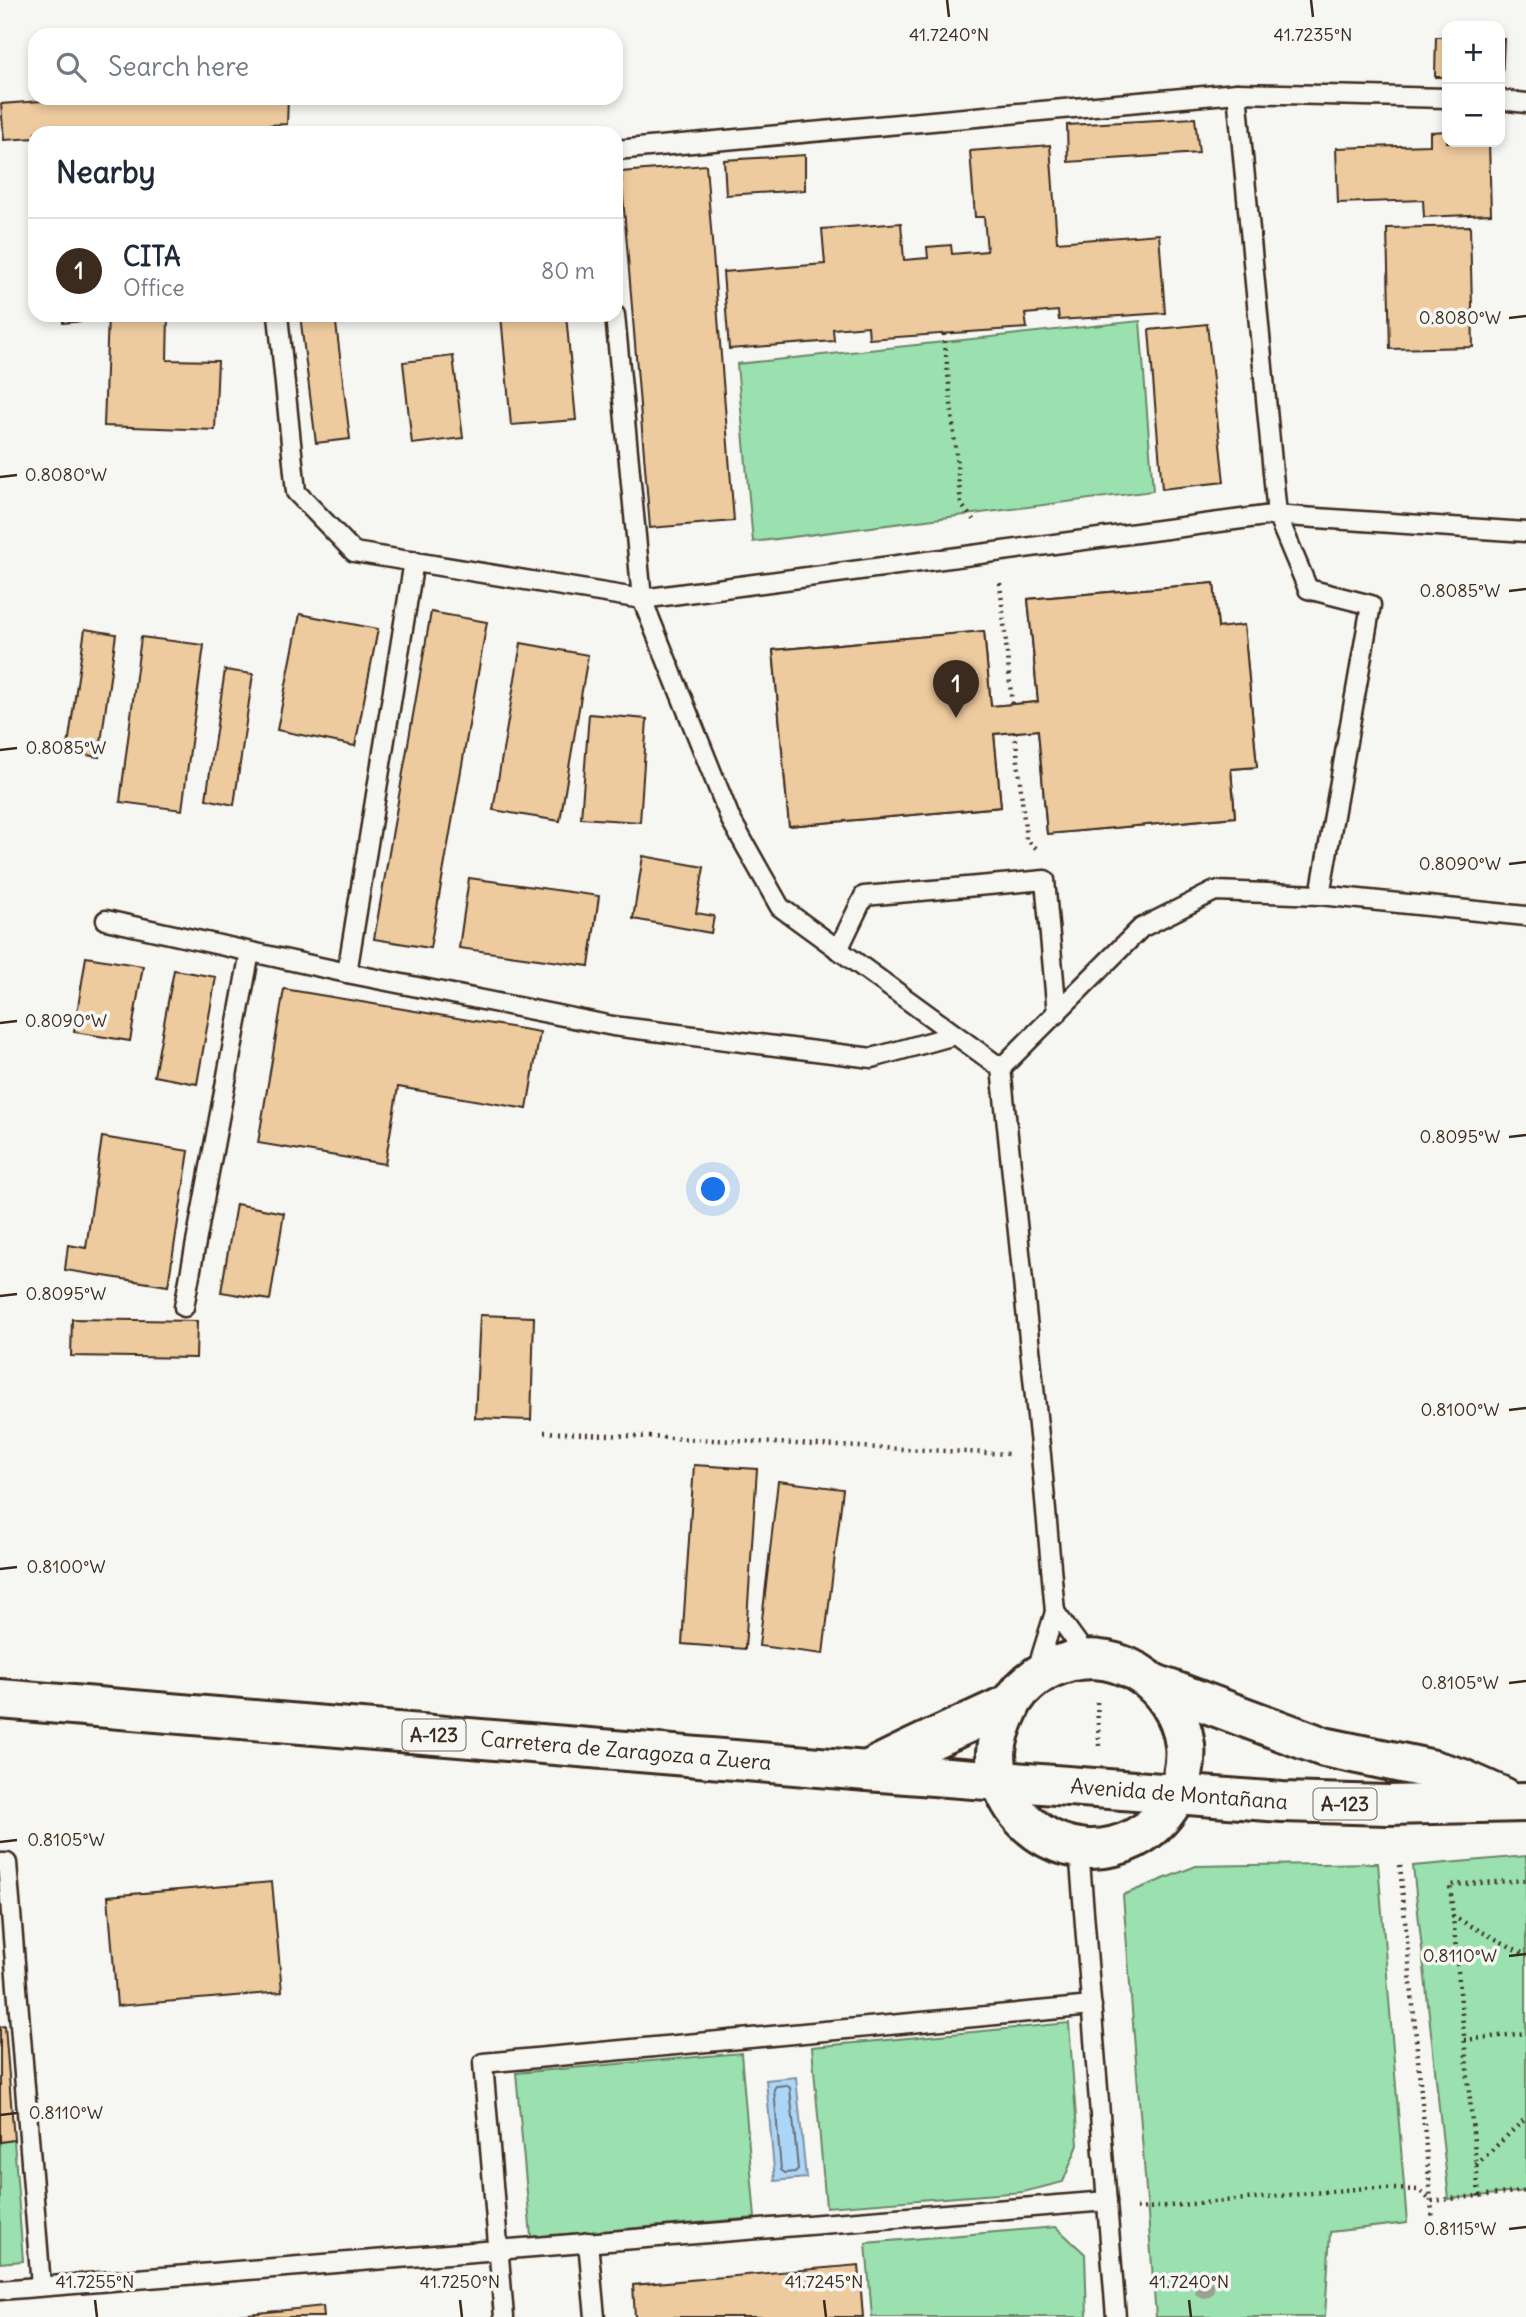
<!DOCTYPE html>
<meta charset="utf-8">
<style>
:root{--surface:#fff;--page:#f6f6f7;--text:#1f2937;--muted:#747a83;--line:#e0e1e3;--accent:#3b2a1e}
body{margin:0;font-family:Delius,sans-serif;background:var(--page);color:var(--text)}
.controls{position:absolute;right:21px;top:21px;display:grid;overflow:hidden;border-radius:14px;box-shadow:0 4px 10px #0003}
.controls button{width:63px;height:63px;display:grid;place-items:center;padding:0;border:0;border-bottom:2px solid var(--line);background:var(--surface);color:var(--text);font:35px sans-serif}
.you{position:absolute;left:714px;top:1190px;width:24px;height:24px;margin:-18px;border:5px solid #fff;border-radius:50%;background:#1a73e8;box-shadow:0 0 0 10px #1a73e833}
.badge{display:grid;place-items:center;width:46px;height:46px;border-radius:50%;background:var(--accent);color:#fff;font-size:23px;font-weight:700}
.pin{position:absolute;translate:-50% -58px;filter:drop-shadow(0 2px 4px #0008)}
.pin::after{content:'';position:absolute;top:37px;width:24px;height:21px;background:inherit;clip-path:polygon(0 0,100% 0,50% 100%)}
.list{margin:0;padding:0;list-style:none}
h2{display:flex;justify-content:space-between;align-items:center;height:91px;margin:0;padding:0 28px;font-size:30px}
h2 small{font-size:23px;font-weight:400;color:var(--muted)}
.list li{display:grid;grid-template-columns:46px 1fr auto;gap:21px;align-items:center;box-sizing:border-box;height:105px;padding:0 28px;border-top:2px solid var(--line)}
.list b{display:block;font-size:26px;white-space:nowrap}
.list p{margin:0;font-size:23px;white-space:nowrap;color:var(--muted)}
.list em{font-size:23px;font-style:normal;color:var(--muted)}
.icon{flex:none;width:38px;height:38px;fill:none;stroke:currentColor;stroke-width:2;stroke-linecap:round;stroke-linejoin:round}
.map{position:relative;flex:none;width:1526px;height:2317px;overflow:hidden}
.search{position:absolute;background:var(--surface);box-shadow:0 4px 10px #0003;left:28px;top:28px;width:595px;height:77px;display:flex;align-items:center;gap:18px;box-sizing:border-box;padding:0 24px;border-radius:21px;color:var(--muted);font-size:26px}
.panel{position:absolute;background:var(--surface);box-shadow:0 4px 10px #0003;left:28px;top:126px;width:595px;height:196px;border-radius:21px}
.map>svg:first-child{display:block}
.green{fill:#9ae1af;stroke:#6a8666;stroke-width:2}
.water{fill:#acd6f7;stroke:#7f91a0;stroke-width:2}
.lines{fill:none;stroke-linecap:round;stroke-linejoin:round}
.shore{stroke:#686f75;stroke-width:2}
.building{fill:#eecb9f;stroke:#3b2a1e;stroke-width:2;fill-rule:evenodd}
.service-casing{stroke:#3b2a1e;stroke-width:23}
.primary-casing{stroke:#3b2a1e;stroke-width:44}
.path{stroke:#3b2a1e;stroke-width:4.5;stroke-dasharray:2 5;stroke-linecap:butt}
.service{stroke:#f6f6f2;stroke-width:18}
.primary{stroke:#f6f6f2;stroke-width:38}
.tree{fill:#9c9f91}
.ticks{fill:none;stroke:#3b2a1e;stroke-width:2.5}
.labels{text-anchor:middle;stroke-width:7;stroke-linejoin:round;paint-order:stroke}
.shield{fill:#f6f6f2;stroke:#73675e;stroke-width:2}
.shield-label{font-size:19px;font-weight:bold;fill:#3b2a1e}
.street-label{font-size:21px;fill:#3b2a1e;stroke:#f6f6f2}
.ticks-label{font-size:18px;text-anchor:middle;fill:#3b2a1e;stroke:#f6f6f2;stroke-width:7;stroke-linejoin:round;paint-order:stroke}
</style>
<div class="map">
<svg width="1526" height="2317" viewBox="0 0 1526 2317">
<rect width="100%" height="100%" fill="#f6f6f2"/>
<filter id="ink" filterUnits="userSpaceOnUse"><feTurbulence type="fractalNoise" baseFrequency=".0143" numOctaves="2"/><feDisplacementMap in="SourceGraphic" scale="14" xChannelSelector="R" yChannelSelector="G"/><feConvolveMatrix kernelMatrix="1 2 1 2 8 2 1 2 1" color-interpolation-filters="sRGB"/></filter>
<g filter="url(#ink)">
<!-- green -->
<g class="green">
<path d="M1140,321l13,170 -400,51 -16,-178z"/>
<path d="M1526,1856v335l-77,8 -36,-333z"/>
<path d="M1378,1863l29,360 -77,9 -5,85h-169l-33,-422 73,-29z"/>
<path d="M1069,2023l9,122 -15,37 -40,10 -197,15 -14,-160z"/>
<path d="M741,2053l14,165 -224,19 -15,-164z"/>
<path d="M14,2140l9,121 -23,2v-121z"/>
<path d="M1056,2227l29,27 2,63h-215l-6,-74z"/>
</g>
<!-- water -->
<path class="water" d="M796,2077l10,101 -31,3 -9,-101z"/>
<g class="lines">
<!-- shore -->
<path class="shore" d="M787,2085l3,3 8,81 -3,3 -10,1 -4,-3 -7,-81 2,-3z"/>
</g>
<!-- building -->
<g class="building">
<path d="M1436,37h11v40h-12z"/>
<path d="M1500,39h4l-2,41 -2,-1z"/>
<path d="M82,98h206l-1,26 -160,9h-92v5l-31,2 -3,-36z"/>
<path d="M1195,118l4,35 -131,9 -1,-37z"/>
<path d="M1447,131v11h42l2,72 -67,3 -1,-17 -85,3 -2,-55 94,-3v-13z"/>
<path d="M1050,145l7,97 102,-8 6,79 -106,7 -1,-9 -33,3 2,14 -158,11 -1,-13 -35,3 1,12 -105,8 -6,-77 102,-8 -3,-35 79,-6 3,37 24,-2 -1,-11 24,-2 1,9 35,-3 -3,-34h-9l-5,-66z"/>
<path d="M805,155v35l-79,5 -2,-35z"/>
<path d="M706,165l28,356 -84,7 -29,-356z"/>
<path d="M1470,226l3,121 -83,2 -3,-121z"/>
<path d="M63,315h33v5l-33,3z"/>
<path d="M108,315h60l-1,45 51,1 -3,69 -111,-4z"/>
<path d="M300,315h35l15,124 -34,4z"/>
<path d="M501,315h65l10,105 -65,5z"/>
<path d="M1207,324l17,158 -62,7 -13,-159z"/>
<path d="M453,356l10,82 -51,6 -9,-82z"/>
<path d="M1214,583l4,45 26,-3 13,142 -26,2 4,48 -188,17 -9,-104 -44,4 7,73 -212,19 -16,-176 211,-19 7,75 47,-4 -10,-103zM1182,667l9,78 -54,6 -10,-77z"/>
<path d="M1214,583l4,45 26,-3 13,142 -26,2 4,48 -188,17 -9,-104 -44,4 7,73 -212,19 -16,-176 211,-19 7,75 47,-4 -10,-103z"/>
<path d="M431,612l56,10 -57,326 -56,-9z"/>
<path d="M300,614l78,15 -23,117 -78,-16z"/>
<path d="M85,629l31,5 -17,123 -32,-5z"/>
<path d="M141,637l63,8 -22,165 -62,-8z"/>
<path d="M521,643l67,12 -28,166 -67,-11z"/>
<path d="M225,670l28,4 -19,131 -28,-6z"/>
<path d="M589,714l58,5 -7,103 -59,-4z"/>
<path d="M643,856l61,11 -8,46 18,3 -3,17 -78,-14z"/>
<path d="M469,878l130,18 -10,70 -130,-18z"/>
<path d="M86,957l57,9 -13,75 -56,-9z"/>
<path d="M174,970l42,7 -19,107 -43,-8z"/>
<path d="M284,989l256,43 -13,77 -129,-22 -13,77 -127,-21z"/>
<path d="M102,1137l87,14 -21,135 -103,-16 3,-25 18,3z"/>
<path d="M236,1204l48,9 -14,87 -49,-8z"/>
<path d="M480,1315l54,2 -3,103 -56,-2z"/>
<path d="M72,1319l125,2 -1,37 -125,-2z"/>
<path d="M694,1465l63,4 -12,180 -63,-5z"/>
<path d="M778,1481l65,8 -20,165 -64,-8z"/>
<path d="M272,1882l10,110 -165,14 -9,-110z"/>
<path d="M5,2026l9,114 -14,2v-115z"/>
<path d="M859,2265l4,52h-228l-2,-32z"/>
<path d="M323,2306l1,11h-105z"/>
</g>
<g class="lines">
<defs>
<g id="service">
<path d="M1237,93l40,422 31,74 63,16 -51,290"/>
<path d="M1500,100l26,3"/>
<path d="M616,150l621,-57 210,5"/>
<path d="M278,315l18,177 58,60 288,47 -27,-284"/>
<path d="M106,920l241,53 266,53 259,32 83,-23"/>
<path d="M838,950l26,-54 181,-16 12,134"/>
<path d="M347,973l67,-412"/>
<path d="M1001,1068l140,-140 74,-37 105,4 206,21"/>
<path d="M184,1307l66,-355"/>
<path d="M1055,1612l-14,-157 -40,-387 -221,-161 -49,-87 -89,-221 630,-84 254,17"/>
<path d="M1036,1673l19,-61 34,47"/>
<path d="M1079,1849l37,468"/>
<path d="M0,1863h7l34,423"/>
<path d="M588,2242l7,75"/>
<path d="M0,2290l1107,-89"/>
<path d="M504,2317l-21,-254 609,-57"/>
</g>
<g id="primary">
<path d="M1155,1684l169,63 106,22 30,9 43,19"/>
<path id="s1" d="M0,1699l867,72 415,31 106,3 138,-3"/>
<path d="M867,1771c46,-24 93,-44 140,-66 7,-3 9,-9 14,-15 9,-9 19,-17 30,-22 60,-28 126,14 134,77 2,19 -3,40 -12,56 -41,70 -139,61 -169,-12 -5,-10 -8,-24 -8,-36 1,-18 8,-34 16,-50"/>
</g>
</defs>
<!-- service casing -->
<use href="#service" class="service-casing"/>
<!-- primary casing -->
<use href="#primary" class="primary-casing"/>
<!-- path -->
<g class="path">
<path d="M944,334l17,170 14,18"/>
<path d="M1000,583l12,121"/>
<path d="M1015,732l11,107 10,9"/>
<path d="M544,1432l465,22"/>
<path d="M1097,1702l2,44"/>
<path d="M1400,1865l33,357"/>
<path d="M1452,1916l74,39"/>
<path d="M1464,2040l62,-7"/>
<path d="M1476,2165l50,-47"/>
<path d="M1479,2196l-29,-311 76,-5"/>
<path d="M1136,2209l231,-21 52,2 12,11 95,-10"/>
</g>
<!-- service -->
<use href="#service" class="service"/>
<!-- primary -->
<use href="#primary" class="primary"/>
</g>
<!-- trees -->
<circle class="tree" cx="1204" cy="2288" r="10"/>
</g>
<!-- ticks -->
<path class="ticks" d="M947,0l2,17M1311,0l2,17M1509,318l17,-2M0,477l17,-2M1509,591l17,-2M0,750l17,-2M1509,864l17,-2M0,1023l17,-2M1509,1137l17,-2M0,1296l17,-2M1509,1410l17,-2M0,1569l17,-2M1509,1683l17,-2M0,1842l17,-2M1509,1956l17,-2M0,2115l17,-2M1509,2229l17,-2M95,2300l2,17M460,2300l2,17M824,2300l2,17M1189,2300l2,17"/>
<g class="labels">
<!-- shield labels -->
<g class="shield">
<rect x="402.5" y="1719.5" width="63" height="31" rx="5"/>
<rect x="1313.5" y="1788.5" width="63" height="31" rx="5"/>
</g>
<g class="shield-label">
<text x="434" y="1742">A-123</text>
<text x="1345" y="1811">A-123</text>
</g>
<!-- street labels -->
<g class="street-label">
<text dy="7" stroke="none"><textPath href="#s1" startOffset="628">Carretera de Zaragoza a Zuera</textPath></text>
<text dy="7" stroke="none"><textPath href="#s1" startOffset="1183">Avenida de Montañana</textPath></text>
</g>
</g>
<g class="ticks-label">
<text x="949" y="41">41.7240°N</text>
<text x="1313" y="41">41.7235°N</text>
<text x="1460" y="324">0.8080°W</text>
<text x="66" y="481">0.8080°W</text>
<text x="1460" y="597">0.8085°W</text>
<text x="66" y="754">0.8085°W</text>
<text x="1460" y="870">0.8090°W</text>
<text x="66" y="1027">0.8090°W</text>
<text x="1460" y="1143">0.8095°W</text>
<text x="66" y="1300">0.8095°W</text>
<text x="1460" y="1416">0.8100°W</text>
<text x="66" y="1573">0.8100°W</text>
<text x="1460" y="1689">0.8105°W</text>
<text x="66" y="1846">0.8105°W</text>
<text x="1460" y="1962">0.8110°W</text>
<text x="66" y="2119">0.8110°W</text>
<text x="1460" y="2235">0.8115°W</text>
<text x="95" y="2288">41.7255°N</text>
<text x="460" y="2288">41.7250°N</text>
<text x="824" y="2288">41.7245°N</text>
<text x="1189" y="2288">41.7240°N</text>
</g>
</svg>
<div class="controls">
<button>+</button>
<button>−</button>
</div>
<div class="you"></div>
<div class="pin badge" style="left:956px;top:718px">1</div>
<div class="search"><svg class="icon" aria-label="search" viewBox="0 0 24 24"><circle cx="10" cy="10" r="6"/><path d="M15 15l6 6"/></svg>Search here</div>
<section class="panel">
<h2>Nearby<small></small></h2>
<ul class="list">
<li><span class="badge">1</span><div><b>CITA</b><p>Office</p></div><em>80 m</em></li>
</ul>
</section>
</div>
